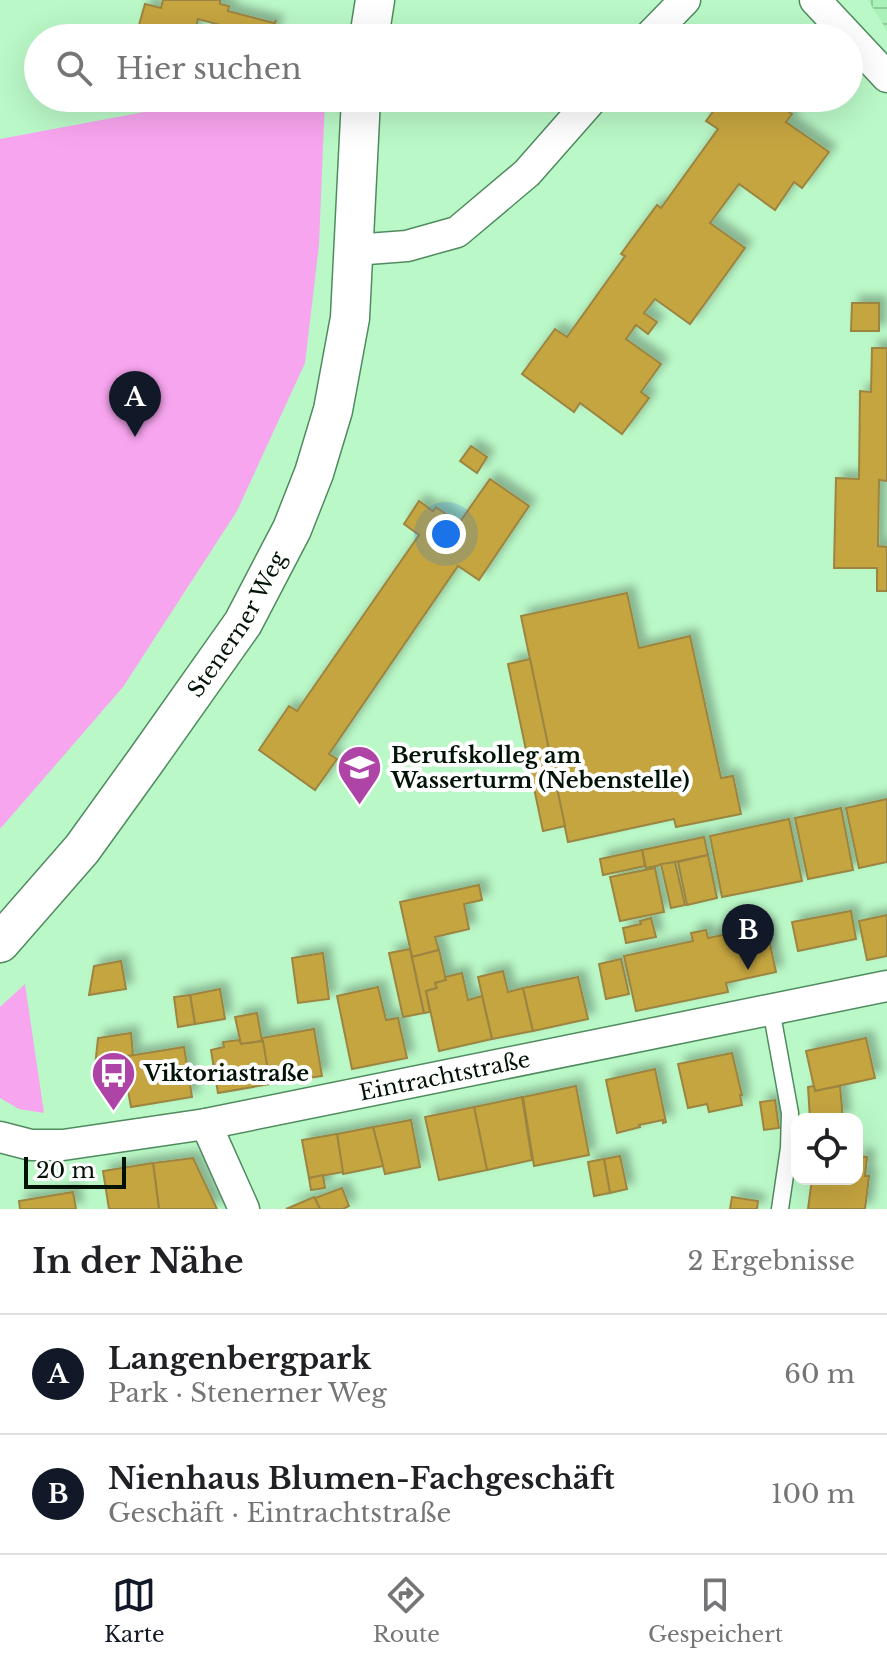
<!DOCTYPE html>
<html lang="de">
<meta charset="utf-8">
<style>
:root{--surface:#fff;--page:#f6f6f6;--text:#202124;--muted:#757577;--line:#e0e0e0;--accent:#111827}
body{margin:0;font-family:"Libre Baskerville",serif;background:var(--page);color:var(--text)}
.controls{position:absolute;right:24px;bottom:24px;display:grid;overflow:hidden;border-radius:16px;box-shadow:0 8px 32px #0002}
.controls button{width:72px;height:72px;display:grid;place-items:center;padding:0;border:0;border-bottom:2px solid var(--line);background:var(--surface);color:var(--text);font:40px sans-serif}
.scale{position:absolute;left:24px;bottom:20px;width:102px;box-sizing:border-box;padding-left:8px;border:4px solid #001304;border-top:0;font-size:22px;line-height:28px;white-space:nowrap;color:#001304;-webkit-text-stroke:6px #fff;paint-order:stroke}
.you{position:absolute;left:446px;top:534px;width:28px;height:28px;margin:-20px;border:6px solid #fff;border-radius:50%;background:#1a73e8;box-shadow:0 0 0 12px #1a73e833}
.badge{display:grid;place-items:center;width:52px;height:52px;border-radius:50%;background:var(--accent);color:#fff;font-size:26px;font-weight:700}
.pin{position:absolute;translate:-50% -66px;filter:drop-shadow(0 2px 4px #0008)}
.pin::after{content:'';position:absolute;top:42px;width:28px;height:24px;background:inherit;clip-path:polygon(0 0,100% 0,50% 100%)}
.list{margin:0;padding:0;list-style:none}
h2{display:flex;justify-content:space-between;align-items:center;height:104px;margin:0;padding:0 32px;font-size:34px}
h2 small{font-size:26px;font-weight:400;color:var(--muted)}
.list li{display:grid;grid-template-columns:52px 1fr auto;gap:24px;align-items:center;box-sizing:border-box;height:120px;padding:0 32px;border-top:2px solid var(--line)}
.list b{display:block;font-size:30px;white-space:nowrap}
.list p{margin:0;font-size:26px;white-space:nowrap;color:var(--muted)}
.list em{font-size:26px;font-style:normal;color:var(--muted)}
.icon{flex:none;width:44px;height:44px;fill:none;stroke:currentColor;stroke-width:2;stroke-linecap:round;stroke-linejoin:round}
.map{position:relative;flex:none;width:887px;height:1209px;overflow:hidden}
.search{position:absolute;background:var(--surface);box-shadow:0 8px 32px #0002;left:24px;right:24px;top:24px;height:88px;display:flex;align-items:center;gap:20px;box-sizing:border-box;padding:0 28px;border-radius:44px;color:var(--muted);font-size:30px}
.sheet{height:344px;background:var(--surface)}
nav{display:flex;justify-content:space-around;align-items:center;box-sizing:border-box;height:112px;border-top:2px solid var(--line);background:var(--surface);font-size:22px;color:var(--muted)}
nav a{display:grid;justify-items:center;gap:4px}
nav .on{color:var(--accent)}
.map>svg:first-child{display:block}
.industrial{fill:url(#industrial-grid)}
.green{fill:#f8a5ef}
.building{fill:#c5a541;stroke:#9c8541;stroke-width:2;filter:url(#shadow)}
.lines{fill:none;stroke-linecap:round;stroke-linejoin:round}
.service-casing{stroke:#508b5f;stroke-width:19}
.minor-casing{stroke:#508b5f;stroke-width:33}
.tertiary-casing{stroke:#508b5f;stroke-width:41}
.service{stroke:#fff;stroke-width:16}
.minor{stroke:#fff;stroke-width:30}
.tertiary{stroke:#fff;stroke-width:38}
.labels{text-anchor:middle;stroke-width:8;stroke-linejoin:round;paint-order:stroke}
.street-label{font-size:22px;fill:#001304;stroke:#fff}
.poi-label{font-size:22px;font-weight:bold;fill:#001304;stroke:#fff;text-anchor:start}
</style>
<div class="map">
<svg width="887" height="1209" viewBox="0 0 887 1209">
<defs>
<pattern id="industrial-grid" width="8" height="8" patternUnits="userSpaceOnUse" patternTransform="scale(2)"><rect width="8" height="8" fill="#aaf0b9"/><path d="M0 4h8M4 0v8" fill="none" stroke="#90cd9d"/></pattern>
<filter id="shadow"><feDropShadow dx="7" dy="-7" stdDeviation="4" flood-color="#0004"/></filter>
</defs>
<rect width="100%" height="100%" fill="#baf8c7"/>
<!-- industrial -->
<path class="industrial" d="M868,0h19v31z"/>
<!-- green -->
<g class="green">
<path d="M219,98h106l-6,147 -14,118 -68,148 -114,176 -123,142v-690z"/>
<path d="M25,984l19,129 -25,-4 -19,-11v-91z"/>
</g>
<!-- building -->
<g class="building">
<path d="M163,0h57v4l9,2 -1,5 46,12 2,-3 -5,18h-51l-3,-1 3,-12 -22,-6 -5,18 3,1h-46l3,-9 -14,-4 6,-21 16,4z"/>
<path d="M723,98h46l23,16 -6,8 43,30 -27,36 -8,-6 -19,28 -36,-26 -29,39 35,25 -55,76 -35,-25 -11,14 13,9 -9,12 -12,-9 -10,14 35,25 -20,28 8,6 -27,36 -42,-31 -6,9 -52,-38 33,-45 12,8 58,-81 -4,-2 36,-49 4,3 57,-79 -12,-8z"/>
<path d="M852,303h27v28h-28z"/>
<path d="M872,348h15v133l-8,-1 -1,66 9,1v44h-10v-23h-43l2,-90 23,1 1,-88 11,1z"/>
<path d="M471,446l16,11 -10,16 -17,-12z"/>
<path d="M490,479l39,27 -50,74 -21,-14 -129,188 8,5 -22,31 -56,-40 30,-44 8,5 122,-176 -15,-11 15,-23 14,10 3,-4 23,16z"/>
<path d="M627,593l12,55 51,-12 31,142 12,-2 8,38 -65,13 -2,-8 -106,23 -47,-226z"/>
<path d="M530,659l35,167 -22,5 -35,-167z"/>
<path d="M887,799v63l-28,6 -13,-60z"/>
<path d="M841,808l12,62 -45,9 -13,-61z"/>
<path d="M789,819l13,62 -80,16 -12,-61z"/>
<path d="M704,837l4,18 -62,13 -4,-18z"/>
<path d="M642,850l3,16 -42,9 -3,-16z"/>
<path d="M708,855l9,43 -30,7 -9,-43z"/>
<path d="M675,862l10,43 -14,3 -10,-44z"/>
<path d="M655,868l9,44 -44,9 -10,-44z"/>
<path d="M479,885l3,15 -18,4 5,25 -34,8 4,13 -27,7 -12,-55z"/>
<path d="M851,911l5,28 -58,12 -6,-29z"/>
<path d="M887,915v41l-20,4 -8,-39z"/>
<path d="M651,918l5,19 -30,6 -3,-15 18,-4 -1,-3z"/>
<path d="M766,926l10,46 -50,11 2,9 -92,19 -12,-55 69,-15 -2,-8 15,-3 2,8z"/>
<path d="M410,949l14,64 -21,4 -14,-64z"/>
<path d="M439,950l7,30 -11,3 2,5 -11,3 4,21 -6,1 -12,-56z"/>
<path d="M323,953l6,46 -31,4 -6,-45z"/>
<path d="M621,959l8,35 -23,5 -7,-35z"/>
<path d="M121,961l5,28 -37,6 5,-29z"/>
<path d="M503,971l5,21 15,-4 10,43 -41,8 -14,-62z"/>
<path d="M462,973l6,27 14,-4 10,43 -53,12 -13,-60 11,-3 -2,-5 11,-3 -1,-3z"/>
<path d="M578,977l10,42 -55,12 -10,-43z"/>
<path d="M378,987l8,33 12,-2 9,40 -55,11 -15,-73z"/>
<path d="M220,989l5,30 -30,5 -5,-29z"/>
<path d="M190,995l5,29 -17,3 -4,-30z"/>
<path d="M257,1013l5,28 -21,3 -6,-27z"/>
<path d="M314,1029l8,47 -52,8 -8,-46z"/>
<path d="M131,1033l2,22 -11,2 1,6 -28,4 3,-29z"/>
<path d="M866,1038l9,40 -60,13 -9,-40z"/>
<path d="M239,1040l2,4 22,-3 7,43 -52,9 -7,-43 13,-3 -1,-5z"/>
<path d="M184,1047l8,50 -61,10 -9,-50z"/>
<path d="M732,1053l10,42h-2l2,10 -33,7 -2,-8 -19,4 -10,-44z"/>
<path d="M655,1069l11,53 -3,1v-3l-24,5 1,2 -23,6 -11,-53z"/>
<path d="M576,1086l13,69 -55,11 -11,-69z"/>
<path d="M814,1086l1,5 25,-5 3,33h-33l-2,-32z"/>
<path d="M522,1097l10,63 -45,10 -13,-63z"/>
<path d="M775,1100l4,28 -15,2 -4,-28z"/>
<path d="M474,1107l13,63 -48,10 -14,-63z"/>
<path d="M411,1120l9,47 -35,7 -12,-47z"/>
<path d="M373,1127l10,39 -40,8 -6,-40z"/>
<path d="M337,1134l6,38 -34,6 -7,-38z"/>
<path d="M620,1156l7,33 -17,4 -6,-34z"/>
<path d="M857,1156l10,1 -2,19h4l-4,33h-57l4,-30h45z"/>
<path d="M193,1158l24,51h-58l-6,-46z"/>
<path d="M604,1159l6,34 -16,3 -6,-34z"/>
<path d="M153,1163l6,46h-50l-6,-38z"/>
<path d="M323,1175l2,13 -14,2 -2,-12z"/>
<path d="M342,1188l7,18 -6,3h-23l-5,-11z"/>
<path d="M73,1192l3,17h-56l-1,-8z"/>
<path d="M314,1197l6,12h-34z"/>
<path d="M732,1197l26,4 -1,8h-27z"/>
</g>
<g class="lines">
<defs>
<path id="service" d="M771,1009l19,104 -1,35 -9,61"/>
<g id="minor">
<path d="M815,0l72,77"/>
<path d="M648,38l37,-38"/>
<path d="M354,250l53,-4 50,-14 70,-59 66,-75"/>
<path d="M206,1124l38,85"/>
<path id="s1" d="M0,1137l31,8h32l143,-21 681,-138"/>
</g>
<g id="tertiary">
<path d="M369,38l6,-38"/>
<path id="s2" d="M0,943l82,-94 62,-86 99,-140 49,-94 22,-56 19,-63 17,-92 11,-220"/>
</g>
</defs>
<!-- service casing -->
<use href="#service" class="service-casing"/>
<!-- minor casing -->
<use href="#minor" class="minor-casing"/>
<!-- tertiary casing -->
<use href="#tertiary" class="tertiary-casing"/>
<!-- service -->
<use href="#service" class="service"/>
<!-- minor -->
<use href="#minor" class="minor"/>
<!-- tertiary -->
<use href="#tertiary" class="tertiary"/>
</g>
<!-- icons -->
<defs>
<symbol id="school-pin" viewBox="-11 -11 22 30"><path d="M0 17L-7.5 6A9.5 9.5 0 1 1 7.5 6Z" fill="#ae44a6" stroke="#fff"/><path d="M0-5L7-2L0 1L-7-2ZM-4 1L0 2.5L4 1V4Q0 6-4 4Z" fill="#fff"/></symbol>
<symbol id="bus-pin" viewBox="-11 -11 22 30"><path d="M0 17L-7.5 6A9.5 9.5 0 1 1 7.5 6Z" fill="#ae44a6" stroke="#fff"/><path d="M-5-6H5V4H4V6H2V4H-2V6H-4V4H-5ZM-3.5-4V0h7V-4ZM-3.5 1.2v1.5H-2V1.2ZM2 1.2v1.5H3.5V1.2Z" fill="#fff"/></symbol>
</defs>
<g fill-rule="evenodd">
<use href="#school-pin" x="334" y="742" width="51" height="69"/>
<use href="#bus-pin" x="88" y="1048" width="51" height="69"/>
</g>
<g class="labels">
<!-- street labels -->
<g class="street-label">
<text dy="8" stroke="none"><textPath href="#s2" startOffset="398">Stenerner Weg</textPath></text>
<text dy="8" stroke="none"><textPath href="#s1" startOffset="452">Eintrachtstraße</textPath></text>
</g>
<!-- poi labels -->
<g class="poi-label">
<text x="391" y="763">Berufskolleg am<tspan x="391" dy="25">Wasserturm (Nebenstelle)</tspan></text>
<text x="144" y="1081">Viktoriastraße</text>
</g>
</g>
</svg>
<div class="controls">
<button><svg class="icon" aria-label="locate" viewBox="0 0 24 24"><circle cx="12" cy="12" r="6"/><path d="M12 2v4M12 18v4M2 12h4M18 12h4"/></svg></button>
</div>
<div class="scale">20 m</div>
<div class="you"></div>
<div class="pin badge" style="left:135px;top:437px">A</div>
<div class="pin badge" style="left:748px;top:970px">B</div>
<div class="search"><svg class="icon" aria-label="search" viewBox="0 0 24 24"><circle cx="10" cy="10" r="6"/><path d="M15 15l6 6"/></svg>Hier suchen</div>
</div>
<section class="sheet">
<h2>In der Nähe<small>2 Ergebnisse</small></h2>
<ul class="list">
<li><span class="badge">A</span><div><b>Langenbergpark</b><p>Park · Stenerner Weg</p></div><em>60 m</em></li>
<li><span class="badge">B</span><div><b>Nienhaus Blumen-Fachgeschäft</b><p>Geschäft · Eintrachtstraße</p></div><em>100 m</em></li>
</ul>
</section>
<nav>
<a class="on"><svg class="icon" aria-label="map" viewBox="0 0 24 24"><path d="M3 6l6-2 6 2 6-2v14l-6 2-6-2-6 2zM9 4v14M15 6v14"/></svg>Karte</a>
<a><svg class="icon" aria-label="directions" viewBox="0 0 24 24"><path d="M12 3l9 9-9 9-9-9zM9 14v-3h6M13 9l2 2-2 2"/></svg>Route</a>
<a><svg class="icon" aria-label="saved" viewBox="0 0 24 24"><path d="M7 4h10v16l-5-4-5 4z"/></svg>Gespeichert</a>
</nav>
